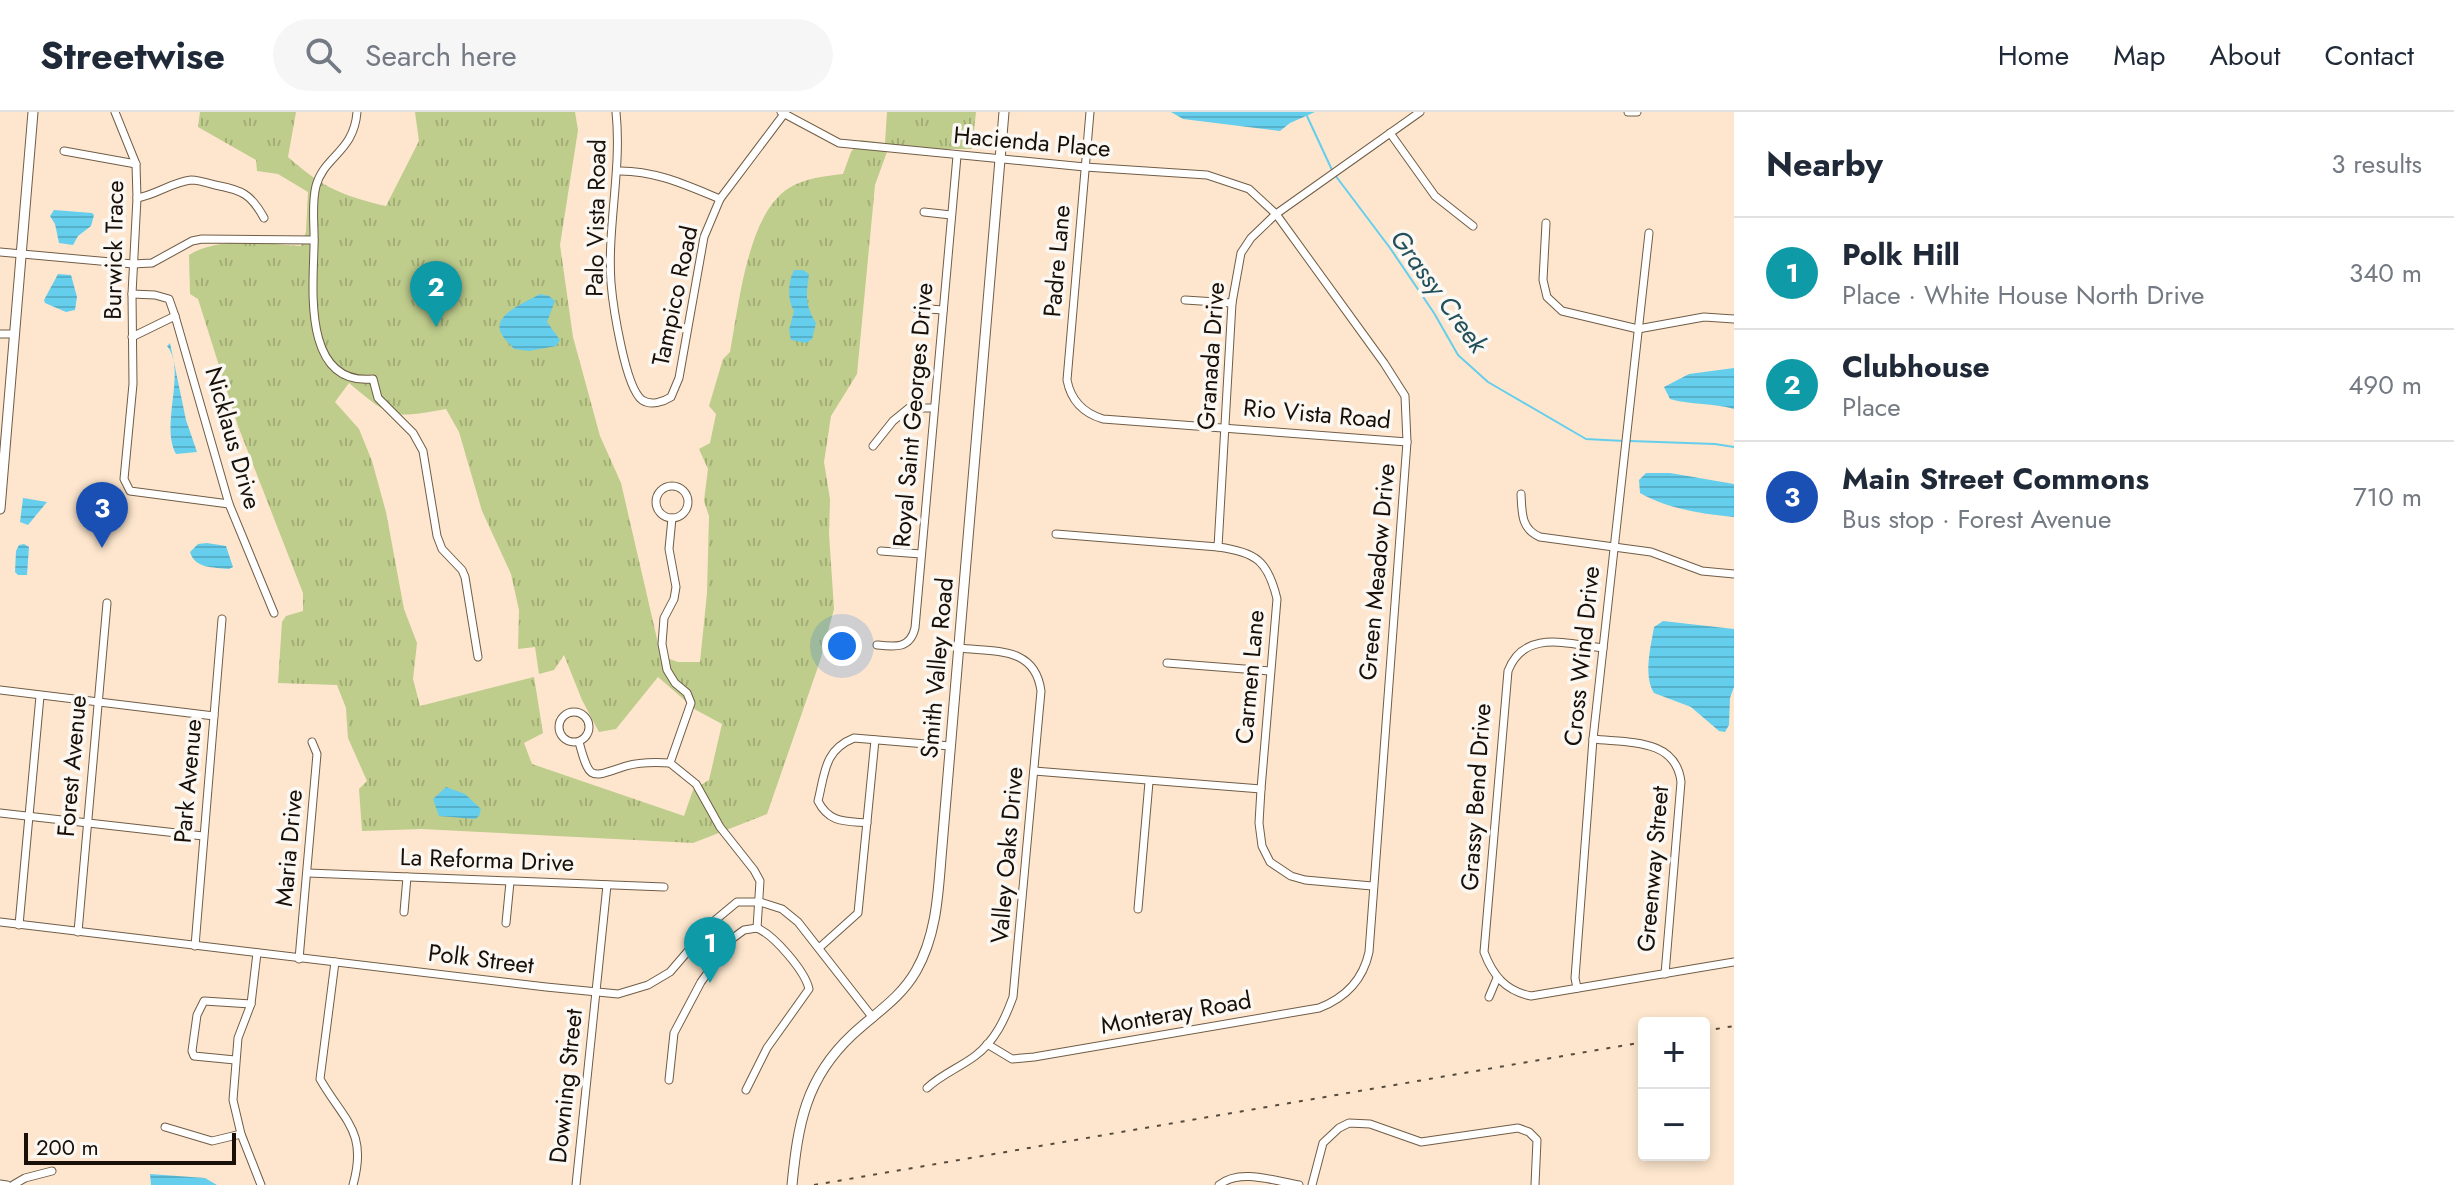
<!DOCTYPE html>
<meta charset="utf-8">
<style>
:root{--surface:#fff;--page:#f6f6f7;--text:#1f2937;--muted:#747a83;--line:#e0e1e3;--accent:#ea580c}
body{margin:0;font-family:Jost,sans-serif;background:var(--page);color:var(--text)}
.controls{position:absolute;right:24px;bottom:24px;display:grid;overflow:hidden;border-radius:8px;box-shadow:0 4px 12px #0003}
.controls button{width:72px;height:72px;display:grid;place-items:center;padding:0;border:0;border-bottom:2px solid var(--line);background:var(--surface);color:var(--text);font:40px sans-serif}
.scale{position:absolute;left:24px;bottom:20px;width:212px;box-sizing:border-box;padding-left:8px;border:4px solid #181008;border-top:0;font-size:22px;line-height:28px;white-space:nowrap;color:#181008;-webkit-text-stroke:6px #fbf7f2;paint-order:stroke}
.you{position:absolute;left:842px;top:534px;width:28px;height:28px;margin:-20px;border:6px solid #fff;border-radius:50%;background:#1a73e8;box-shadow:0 0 0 12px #1a73e833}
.badge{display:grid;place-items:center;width:52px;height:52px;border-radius:50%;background:var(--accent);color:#fff;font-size:26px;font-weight:700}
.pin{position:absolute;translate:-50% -66px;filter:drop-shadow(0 2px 4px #0008)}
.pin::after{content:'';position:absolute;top:42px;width:28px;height:24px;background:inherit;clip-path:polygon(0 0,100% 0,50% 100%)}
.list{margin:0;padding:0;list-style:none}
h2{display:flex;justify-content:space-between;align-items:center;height:104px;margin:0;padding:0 32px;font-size:34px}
h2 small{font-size:26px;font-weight:400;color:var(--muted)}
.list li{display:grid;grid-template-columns:52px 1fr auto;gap:24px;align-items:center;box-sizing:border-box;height:112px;padding:0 32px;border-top:2px solid var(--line)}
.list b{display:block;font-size:30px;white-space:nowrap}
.list p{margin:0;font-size:26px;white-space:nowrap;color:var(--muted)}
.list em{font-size:26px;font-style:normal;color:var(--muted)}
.icon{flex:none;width:44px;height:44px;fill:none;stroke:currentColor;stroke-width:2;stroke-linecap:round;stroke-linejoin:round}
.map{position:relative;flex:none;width:1734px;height:1073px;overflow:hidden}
header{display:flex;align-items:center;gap:48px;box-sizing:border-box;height:112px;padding:0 40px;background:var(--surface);border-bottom:2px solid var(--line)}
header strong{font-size:38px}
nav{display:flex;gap:44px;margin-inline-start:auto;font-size:28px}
.search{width:560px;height:72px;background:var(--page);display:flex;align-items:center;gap:20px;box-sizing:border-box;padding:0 28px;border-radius:44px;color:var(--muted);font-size:30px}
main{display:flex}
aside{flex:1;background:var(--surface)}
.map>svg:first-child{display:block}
.grass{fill:url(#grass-tufts);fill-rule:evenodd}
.water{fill:url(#water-rules)}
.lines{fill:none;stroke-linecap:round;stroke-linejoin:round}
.stream{stroke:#65ceec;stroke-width:2}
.street-casing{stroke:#705d47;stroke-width:9}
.secondary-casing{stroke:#705d47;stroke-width:11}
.street{stroke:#fff;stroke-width:7}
.secondary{stroke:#fff;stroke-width:9}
.rail{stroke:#574b3e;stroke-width:2;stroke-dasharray:4 8;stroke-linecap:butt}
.labels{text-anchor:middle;stroke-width:7;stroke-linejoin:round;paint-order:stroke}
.street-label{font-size:24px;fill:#181008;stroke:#fbf7f2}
.water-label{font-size:26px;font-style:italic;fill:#214f5c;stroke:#fbf7f2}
</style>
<header>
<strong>Streetwise</strong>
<div class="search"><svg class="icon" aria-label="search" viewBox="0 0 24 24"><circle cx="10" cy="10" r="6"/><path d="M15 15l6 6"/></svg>Search here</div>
<nav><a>Home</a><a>Map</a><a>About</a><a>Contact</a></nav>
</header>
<main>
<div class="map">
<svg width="1734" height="1073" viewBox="0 0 1734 1073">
<defs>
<pattern id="grass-tufts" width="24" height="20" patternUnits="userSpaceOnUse" patternTransform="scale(2)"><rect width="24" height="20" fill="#becc8c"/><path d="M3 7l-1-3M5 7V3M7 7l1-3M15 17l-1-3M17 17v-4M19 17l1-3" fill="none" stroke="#a3ae77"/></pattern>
<pattern id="water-rules" width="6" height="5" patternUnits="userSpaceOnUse" patternTransform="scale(2)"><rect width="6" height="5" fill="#65ceec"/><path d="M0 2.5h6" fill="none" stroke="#57b0c9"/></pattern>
</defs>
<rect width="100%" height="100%" fill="#fde6cd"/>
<!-- grass -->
<path class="grass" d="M200,0h96l-8,45c34,30 54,39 98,49l33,-65 -4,-29h160l3,18 -18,115 13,92 27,99 21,47 40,173 17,6h22l7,-69 2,-77 -5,-15 4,-32 -9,-20 11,-6 6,-29 -7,-8 14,-47 7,-7c9,-46 17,-138 59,-164 16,-10 36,-12 54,-14l8,-22 9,-12 25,3 2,-31h89l-4,37h-84l-13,36 -18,189 -26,42 -7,46 6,37 -1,35 5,75 -14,52 -53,153 -74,29 -271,-14 -60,2 -3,-42 8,-8 -19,-43 -2,-30 -9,-23 -59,-2 4,-61 4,-6 17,-5v-18l-65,-167 -40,-127 -8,-5 -1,-39c32,-19 76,-11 112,-9l5,-14 2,-40 -30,-18 -21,-3 -1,-11 -58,-33zM349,271c42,35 42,36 97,26l13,23 23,79 29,63 8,36 -1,39 17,-2 4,27 15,-4 10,-15 18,45 17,32 17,-3 42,-52 38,33 26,14 -13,56 -16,10 -9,26 -152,-52 -8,-21 19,-10 -9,-56 -114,29 -7,-27 4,-36 -13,-34 -18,-97 -14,-51 -13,-32 -24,-27z"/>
<!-- water -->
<g class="water">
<path d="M1171,0h144l-25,11 -10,8 -97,-12z"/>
<path d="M54,98l38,3 2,2 -3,11 -13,10 -5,9 -14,-2 -4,-19 -5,-8z"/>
<path d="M794,158h9l6,4c-3,21 -4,31 7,49l-4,16 -6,4 -15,-3 -2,-10 5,-19c-7,-11 -6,-30 0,-41z"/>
<path d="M58,162l13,1 6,22 -2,13 -9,2 -21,-9 -1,-3z"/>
<path d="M540,182l9,2 6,5 -8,21 13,18 -4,6 -27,5 -15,-2c-4,-5 -11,-11 -13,-16 -9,-19 26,-31 39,-39z"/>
<path d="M170,231l16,77 11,32 -21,2c-16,-30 11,-84 -9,-108z"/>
<path d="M1734,256v41c-21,-6 -43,-4 -64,-10l-6,-12 25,-13z"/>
<path d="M1646,361h24l64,11v33c-31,-3 -66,-8 -94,-24l-1,-13z"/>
<path d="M23,386l24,4 -19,23 -8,-3z"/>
<path d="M207,431l19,3 7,21 -4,2c-16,-2 -34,0 -39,-17l8,-8z"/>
<path d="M24,432l5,3 -2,28h-9l-3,-3 1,-21 3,-6z"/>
<path d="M1663,509l71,8v58l-4,11 -1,27 -4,7 -6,-1 -28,-24 -37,-14c-11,-18 -3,-47 0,-66z"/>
<path d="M446,675l19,7 16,15 -2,7 -4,3 -36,-3 -6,-17z"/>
<path d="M150,1062l55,4 12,7h-66z"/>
</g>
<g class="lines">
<!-- stream -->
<g class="stream">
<path d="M1307,4l25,54"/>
<path d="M1335,63l55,73 44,65 24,42 30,27 98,57 38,2"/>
<path d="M1630,329l85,3 19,3"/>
</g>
<defs>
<g id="street">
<path d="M115,0l21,52 1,34 -5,96 1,90 -9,95 6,12 99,13"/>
<path d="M357,0c-3,40 -33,44 -41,74 -5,19 -1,42 -2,61 -1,43 -11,139 59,132l5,19 35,35 10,18 14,85 5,13 20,21 3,7 13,80"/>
<path d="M616,0c6,57 -9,114 -5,171 2,23 14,104 31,117 9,6 21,2 29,-3l8,-19 25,-141 16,-38 64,-85"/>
<path d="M781,0l58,31 246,24 122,8 42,14 27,25 108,149 21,33 2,46 -38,510c-6,28 -24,46 -50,56l-285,49 -22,2 -25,-15"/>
<path d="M1090,0l-23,268c4,21 16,33 36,39l304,23"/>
<path d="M1628,0h9"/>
<path d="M1390,21l45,63 38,30"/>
<path d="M64,39l72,13"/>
<path d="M617,59c37,-1 69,14 103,28"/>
<path d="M137,86c19,-3 35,-16 54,-18 7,0 17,3 24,5 27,5 36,9 49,33"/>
<path d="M924,100l27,3"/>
<path d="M1546,111l-3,57 4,17 15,14 76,18 66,-12 30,2"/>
<path d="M0,140l133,12 19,-1 40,-22 10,-2 112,1"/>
<path d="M132,182l23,1 14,4 6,17"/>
<path d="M1185,188l47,3"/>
<path d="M915,196l28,2"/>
<path d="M0,222h14"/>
<path d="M132,225l43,-21 54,188 45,109"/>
<path d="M873,334l20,-25 16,-13h24"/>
<circle cx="672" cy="390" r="16"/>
<path d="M1521,382c1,19 0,35 19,43l111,15 51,19 32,3"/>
<path d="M672,406l-3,31 7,38 -2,12 -10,19 -2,26 5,26 8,13 12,10 4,10 -21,60 26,21 24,43 34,43 6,11 -3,47"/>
<path d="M1056,422l162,13c38,5 50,14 59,52l-16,190 -2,34 3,23 8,16 21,14 14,4 67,6"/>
<path d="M1218,435l14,-244 9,-50 10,-15 25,-24 144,-102"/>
<path d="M881,439l40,3"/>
<path d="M877,533c18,2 33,4 38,-17l42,-472"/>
<path d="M1603,536c-36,-4 -79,-19 -95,23l-24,281c9,24 22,39 47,44l203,-34"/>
<path d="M1167,551l103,8"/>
<path d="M0,578l214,26"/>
<circle cx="574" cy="615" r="15"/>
<path d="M1593,627c35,4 83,-1 88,43l-16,192"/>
<path d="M579,630c11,41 12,35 47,24 14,-4 29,-4 44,-3"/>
<path d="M1034,659l227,18"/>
<path d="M0,701l203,23"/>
<path d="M867,711c-22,-2 -38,0 -49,-22 7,-28 6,-51 36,-63l96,8"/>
<path d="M308,761l356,14"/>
<path d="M1138,797l11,-127"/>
<path d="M404,800l3,-35"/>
<path d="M0,810l546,65 72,7 30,-9 22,-13 43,-50 24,-20h23l22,7 16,13 75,96"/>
<path d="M506,811l4,-41"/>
<path d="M19,813l21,-229"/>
<path d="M78,820l29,-329"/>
<path d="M195,834l27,-327"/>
<path d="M819,836l39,-35 17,-173"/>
<path d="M257,841l-6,51 -13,34 -5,62 8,34 20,51"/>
<path d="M299,847l18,-205 -5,-12"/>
<path d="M335,850l-15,117c24,42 48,52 33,106"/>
<path d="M1577,876l-2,-10 18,-239 56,-506"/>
<path d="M1489,885l8,-19"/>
<path d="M235,948l-41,-4 -2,-5 5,-36 7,-14 47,3"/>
<path d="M669,968l5,-47 27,-51 32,-44 11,-8 13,-2"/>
<path d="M927,976c15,-14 32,-20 48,-32 20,-15 30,-37 38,-59l28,-306c-6,-45 -46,-39 -82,-43"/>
<path d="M746,978l21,-42 42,-59c-4,-18 -35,-54 -52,-61"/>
<path d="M165,1015l47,14 29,-7"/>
<path d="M0,1072l7,1"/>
<path d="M13,1073l12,-7 27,-7"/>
<path d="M576,1073l31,-300"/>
<path d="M1219,1073c21,-17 55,-4 80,0"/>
<path d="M1312,1073l11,-42 16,-15 10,-5 21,1 51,18 97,-14 11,4 8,8 -2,45"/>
</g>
<g id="secondary">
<path d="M0,397l33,-397"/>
<path d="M792,1073c6,-60 13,-106 60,-150 22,-21 48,-36 64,-64 20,-35 22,-75 25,-113l63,-746"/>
</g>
</defs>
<!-- street casing -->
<use href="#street" class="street-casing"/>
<!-- secondary casing -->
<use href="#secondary" class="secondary-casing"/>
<!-- street -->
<use href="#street" class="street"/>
<!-- secondary -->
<use href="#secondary" class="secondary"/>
<!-- rail -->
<g class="rail">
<path d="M1704,919l30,-5"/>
<path d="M814,1073l830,-143"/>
</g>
</g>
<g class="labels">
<!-- street labels -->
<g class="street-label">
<text transform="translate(1032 30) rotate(5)" y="8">Hacienda Place</text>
<text transform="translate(596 106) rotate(-89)" y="8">Palo Vista Road</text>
<text transform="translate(114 138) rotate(-89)" y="8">Burwick Trace</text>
<text transform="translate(1057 149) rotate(-85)" y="8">Padre Lane</text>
<text transform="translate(675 184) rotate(-78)" y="8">Tampico Road</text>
<text transform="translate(1211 244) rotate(-86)" y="8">Granada Drive</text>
<text transform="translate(1317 302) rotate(5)" y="8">Rio Vista Road</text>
<text transform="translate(913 303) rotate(-85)" y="8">Royal Saint Georges Drive</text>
<text transform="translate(233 326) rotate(74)" y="8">Nicklaus Drive</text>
<text transform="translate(1377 460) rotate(-85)" y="8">Green Meadow Drive</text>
<text transform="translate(1582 544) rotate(-84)" y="8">Cross Wind Drive</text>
<text transform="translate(937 556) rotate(-85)" y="8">Smith Valley Road</text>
<text transform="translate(1250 565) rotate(-85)" y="8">Carmen Lane</text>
<text transform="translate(72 654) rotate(-85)" y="8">Forest Avenue</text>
<text transform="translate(188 669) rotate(-85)" y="8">Park Avenue</text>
<text transform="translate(1476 685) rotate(-86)" y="8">Grassy Bend Drive</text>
<text transform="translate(289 736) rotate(-85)" y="8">Maria Drive</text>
<text transform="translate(1007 743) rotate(-85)" y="8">Valley Oaks Drive</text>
<text transform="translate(487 748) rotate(2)" y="8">La Reforma Drive</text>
<text transform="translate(1653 757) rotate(-85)" y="8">Greenway Street</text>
<text transform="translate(481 847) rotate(7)" y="8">Polk Street</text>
<text transform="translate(1176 901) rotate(-10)" y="8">Monteray Road</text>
<text transform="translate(566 974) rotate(-84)" y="8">Downing Street</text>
</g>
<!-- water labels -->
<g class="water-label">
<text transform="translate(1439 179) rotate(54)" y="9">Grassy Creek</text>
</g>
</g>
</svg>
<div class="controls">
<button>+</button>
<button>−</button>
</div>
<div class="scale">200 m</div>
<div class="you"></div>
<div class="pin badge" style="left:710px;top:871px;background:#0f9aa8">1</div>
<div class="pin badge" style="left:436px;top:215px;background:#0f9aa8">2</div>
<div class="pin badge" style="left:102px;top:436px;background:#1a4fb4">3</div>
</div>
<aside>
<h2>Nearby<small>3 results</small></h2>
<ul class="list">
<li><span class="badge" style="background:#0f9aa8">1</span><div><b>Polk Hill</b><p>Place · White House North Drive</p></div><em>340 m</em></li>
<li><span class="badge" style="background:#0f9aa8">2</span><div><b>Clubhouse</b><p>Place</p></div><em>490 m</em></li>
<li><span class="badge" style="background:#1a4fb4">3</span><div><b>Main Street Commons</b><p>Bus stop · Forest Avenue</p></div><em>710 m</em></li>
</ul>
</aside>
</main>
